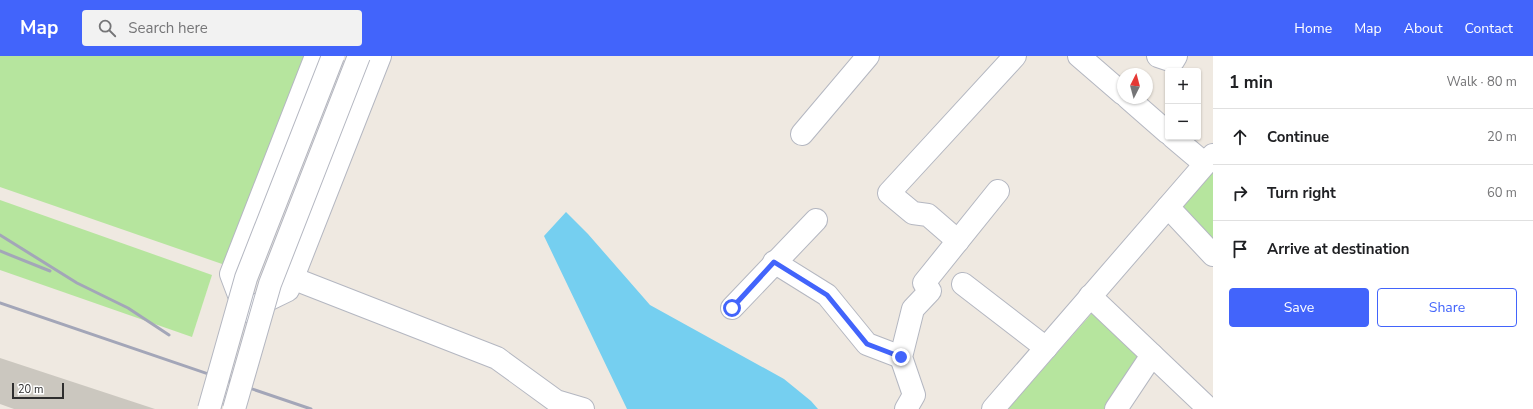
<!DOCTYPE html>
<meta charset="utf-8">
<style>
:root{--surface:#fff;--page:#f2f2f2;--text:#202124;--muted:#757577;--line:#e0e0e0;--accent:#4264fb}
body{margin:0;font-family:"Nunito Sans",sans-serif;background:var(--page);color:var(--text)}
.controls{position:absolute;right:12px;top:12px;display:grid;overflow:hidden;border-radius:4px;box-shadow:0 1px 3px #0004}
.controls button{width:36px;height:36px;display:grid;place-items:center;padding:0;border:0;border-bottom:1px solid var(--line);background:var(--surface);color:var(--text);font:20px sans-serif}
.compass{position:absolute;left:1117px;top:12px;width:36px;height:36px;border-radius:50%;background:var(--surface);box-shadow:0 1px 3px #0004;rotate:6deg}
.scale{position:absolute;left:12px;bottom:10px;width:52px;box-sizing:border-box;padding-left:4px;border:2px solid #2e2e2e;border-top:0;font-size:11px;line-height:14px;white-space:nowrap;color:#2e2e2e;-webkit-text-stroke:3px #fff;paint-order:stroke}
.stop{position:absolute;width:12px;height:12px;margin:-9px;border:3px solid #4264fb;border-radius:50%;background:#fff}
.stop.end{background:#4264fb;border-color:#fff;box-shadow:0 1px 4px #0008}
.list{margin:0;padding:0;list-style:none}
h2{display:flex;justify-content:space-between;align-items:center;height:52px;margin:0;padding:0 16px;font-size:17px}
h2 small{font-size:13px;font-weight:400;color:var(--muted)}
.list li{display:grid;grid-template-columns:26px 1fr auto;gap:12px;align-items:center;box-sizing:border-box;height:56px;padding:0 16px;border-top:1px solid var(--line)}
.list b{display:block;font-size:15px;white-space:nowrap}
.list em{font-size:13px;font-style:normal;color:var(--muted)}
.actions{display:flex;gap:8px;padding:12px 16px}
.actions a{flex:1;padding:9px 0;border:1px solid var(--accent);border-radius:4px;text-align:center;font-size:14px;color:var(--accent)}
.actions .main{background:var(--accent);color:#fff}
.icon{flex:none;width:22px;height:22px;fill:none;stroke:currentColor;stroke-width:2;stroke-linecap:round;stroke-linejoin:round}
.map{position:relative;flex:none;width:1213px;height:353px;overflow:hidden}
header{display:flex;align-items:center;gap:24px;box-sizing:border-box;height:56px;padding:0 20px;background:var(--accent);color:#fff}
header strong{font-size:19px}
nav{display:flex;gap:22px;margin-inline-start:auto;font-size:14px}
.search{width:280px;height:36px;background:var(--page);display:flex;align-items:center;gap:10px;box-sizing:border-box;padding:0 14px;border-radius:4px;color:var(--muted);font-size:15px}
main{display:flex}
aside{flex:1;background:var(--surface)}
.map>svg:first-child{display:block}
.green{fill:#b6e59e}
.water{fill:#75cff0}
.building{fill:#cbc7bf}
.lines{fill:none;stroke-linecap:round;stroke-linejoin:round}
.minor-casing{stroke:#b4b7c1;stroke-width:24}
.minor{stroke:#fff;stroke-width:22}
.rail{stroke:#a3a6b8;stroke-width:3}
.minor-bridge-casing{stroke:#b4b7c1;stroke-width:24;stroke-linecap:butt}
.minor-bridge{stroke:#fff;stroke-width:22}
.route{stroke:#4264fb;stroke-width:5}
</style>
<header>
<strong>Map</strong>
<div class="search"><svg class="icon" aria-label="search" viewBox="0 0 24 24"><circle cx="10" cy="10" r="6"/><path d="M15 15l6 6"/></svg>Search here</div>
<nav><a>Home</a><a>Map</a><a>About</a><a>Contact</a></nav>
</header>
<main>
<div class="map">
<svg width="1213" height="353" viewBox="0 0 1213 353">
<rect width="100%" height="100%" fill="#efe9e1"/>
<!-- green -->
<g class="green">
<path d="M0,0h306l-81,209 -225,-78z"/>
<path d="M1213,113v72l-35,-34z"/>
<path d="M0,144l212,75 -20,62 -192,-67z"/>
<path d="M1093,256l47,46 -36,51h-96z"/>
</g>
<!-- water -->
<path class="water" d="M566,156l22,22 62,71 134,74 27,22 7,8h-191l-83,-173z"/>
<!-- building -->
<path class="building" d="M0,302l155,51h-141l-14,-5z"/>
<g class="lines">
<defs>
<g id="minor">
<path d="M316,0l-85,218 14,37 43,-21 92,-234"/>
<path d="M1079,0l44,38"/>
<path d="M1158,0l15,5 3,-5"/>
<path d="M1128,42l40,35"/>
<path d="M802,78l66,-78"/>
<path d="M1173,81l32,27"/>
<path d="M1168,151l45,48"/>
<path d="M958,185l-30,-26 -15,-2 -24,-20 126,-137"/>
<path d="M774,206l53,33 40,49 34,13"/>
<path d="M292,222l205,80 59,43 27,8"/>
<path d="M963,228l83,64"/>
<path d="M1090,240l119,113"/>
<path d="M732,252l84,-88"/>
<path d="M906,353l8,-14 -13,-38 12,-48 17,-18 -6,-8 74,-92"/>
<path d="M993,353l220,-254"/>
<path d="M1116,353l36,-54"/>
</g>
</defs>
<!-- minor casing -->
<use href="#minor" class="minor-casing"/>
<!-- minor -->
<use href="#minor" class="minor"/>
<!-- rail -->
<g class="rail">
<path d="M0,179l77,48 51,25 41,27"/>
<path d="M0,195l50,20"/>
<path d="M0,247l311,106"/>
</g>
<defs>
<g id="minor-bridge">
<path d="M209,353l37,-131 87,-222"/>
<path d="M234,353l36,-125 89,-228"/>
</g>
</defs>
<!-- minor-bridge casing -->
<use href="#minor-bridge" class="minor-bridge-casing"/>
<!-- minor-bridge -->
<use href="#minor-bridge" class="minor-bridge"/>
</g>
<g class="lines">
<!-- route -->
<path class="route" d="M732,252l42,-46 53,33 40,49 34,13"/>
</g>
</svg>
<div class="controls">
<button>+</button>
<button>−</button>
</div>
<svg class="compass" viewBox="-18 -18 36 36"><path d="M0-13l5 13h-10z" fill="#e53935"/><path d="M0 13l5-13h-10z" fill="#757577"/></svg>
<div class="scale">20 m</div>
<div class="stop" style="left:732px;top:252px"></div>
<div class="stop end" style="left:901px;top:301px"></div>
</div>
<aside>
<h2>1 min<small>Walk · 80 m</small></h2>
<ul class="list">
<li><svg class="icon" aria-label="ahead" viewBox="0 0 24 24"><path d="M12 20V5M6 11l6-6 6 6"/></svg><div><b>Continue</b></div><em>20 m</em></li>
<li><svg class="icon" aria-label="right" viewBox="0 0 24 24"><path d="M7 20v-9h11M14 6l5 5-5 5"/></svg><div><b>Turn right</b></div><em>60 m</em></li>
<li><svg class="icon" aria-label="arrive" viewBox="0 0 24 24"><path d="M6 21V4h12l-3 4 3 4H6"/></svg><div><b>Arrive at destination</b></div></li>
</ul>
<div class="actions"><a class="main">Save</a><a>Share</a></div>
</aside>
</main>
